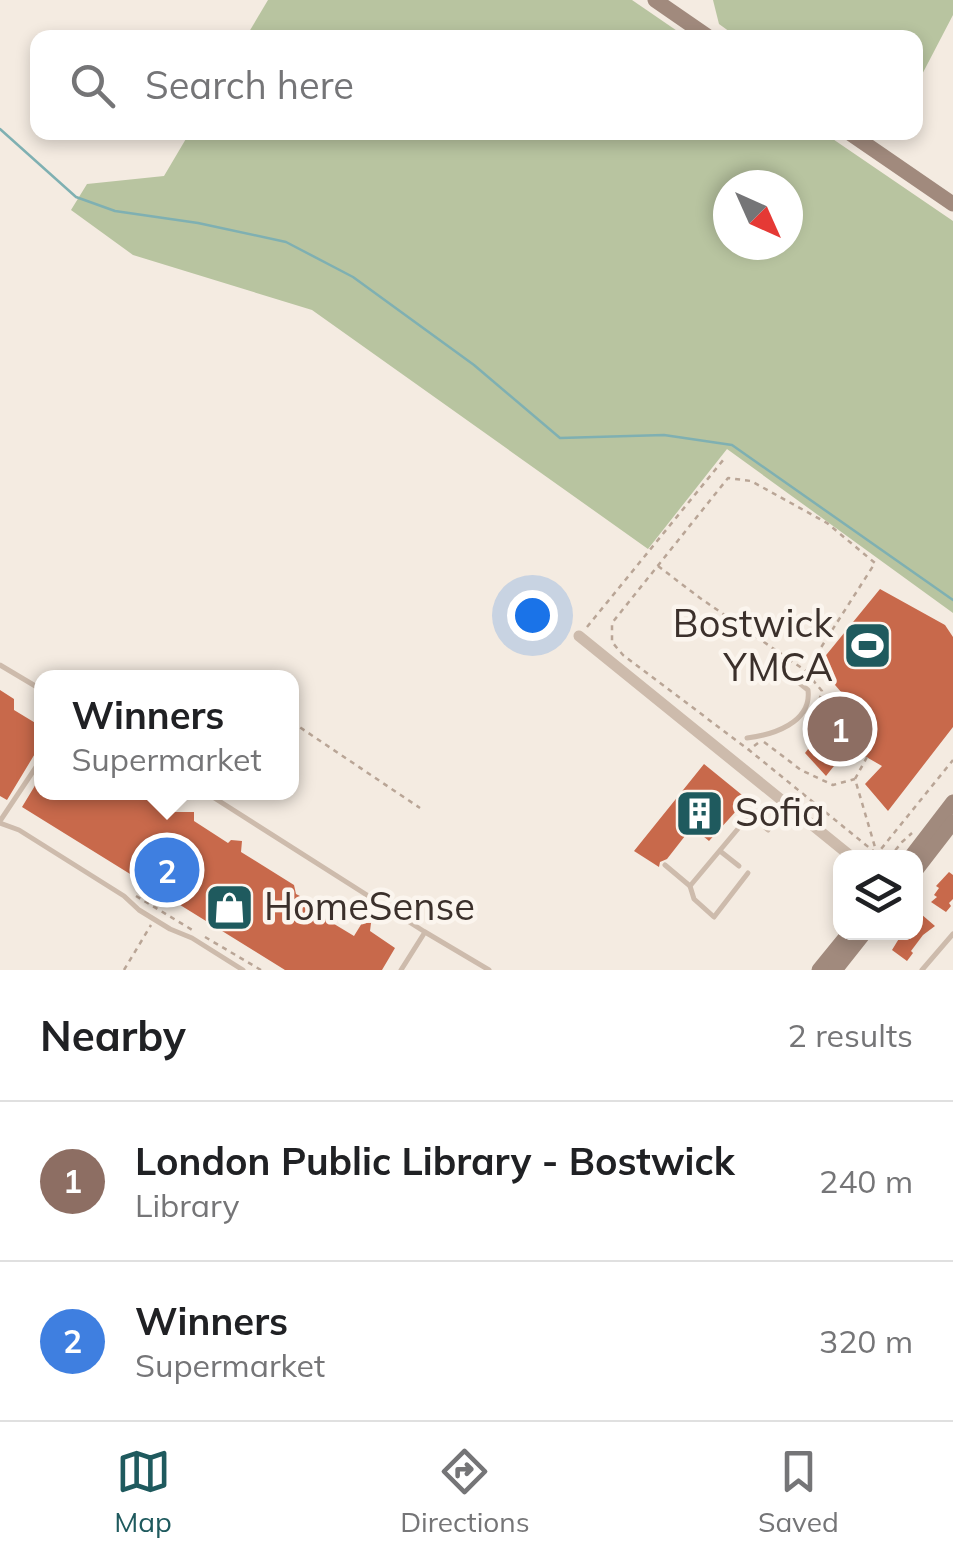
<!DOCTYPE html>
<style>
:root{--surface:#fff;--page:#f2f2f2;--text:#202124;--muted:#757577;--line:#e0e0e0;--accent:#1f5a5e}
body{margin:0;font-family:Mulish,sans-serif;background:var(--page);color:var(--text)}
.controls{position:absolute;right:30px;bottom:30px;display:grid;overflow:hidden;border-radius:20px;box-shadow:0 5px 15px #0003}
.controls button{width:90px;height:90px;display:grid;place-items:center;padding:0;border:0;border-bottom:2px solid var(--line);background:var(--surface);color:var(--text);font:50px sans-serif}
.compass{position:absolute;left:713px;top:170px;width:90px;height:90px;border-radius:50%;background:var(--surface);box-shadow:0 5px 15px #0003;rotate:135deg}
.you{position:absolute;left:532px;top:615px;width:35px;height:35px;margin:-25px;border:8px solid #fff;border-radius:50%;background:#1a73e8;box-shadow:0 0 0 15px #1a73e833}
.badge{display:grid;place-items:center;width:65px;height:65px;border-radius:50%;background:var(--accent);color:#fff;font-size:32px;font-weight:700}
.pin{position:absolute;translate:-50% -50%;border:5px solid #fff;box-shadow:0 2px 10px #0006}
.popup{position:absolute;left:34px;top:670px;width:265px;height:130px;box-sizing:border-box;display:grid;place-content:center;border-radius:20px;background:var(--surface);filter:drop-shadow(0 2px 8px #0005);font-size:32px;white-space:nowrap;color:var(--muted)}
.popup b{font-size:38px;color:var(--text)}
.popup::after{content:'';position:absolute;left:50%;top:100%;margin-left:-20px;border:20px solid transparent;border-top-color:var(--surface)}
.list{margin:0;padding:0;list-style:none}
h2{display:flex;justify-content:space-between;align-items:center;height:130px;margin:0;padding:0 40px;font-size:42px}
h2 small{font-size:32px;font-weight:400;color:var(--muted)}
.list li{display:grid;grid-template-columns:65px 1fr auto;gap:30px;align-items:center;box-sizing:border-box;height:160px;padding:0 40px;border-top:2px solid var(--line)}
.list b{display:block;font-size:38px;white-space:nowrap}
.list p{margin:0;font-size:32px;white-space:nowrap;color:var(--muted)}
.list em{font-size:32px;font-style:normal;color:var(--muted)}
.icon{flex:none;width:55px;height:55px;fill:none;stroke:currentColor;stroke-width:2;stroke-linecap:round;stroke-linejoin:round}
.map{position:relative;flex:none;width:953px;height:970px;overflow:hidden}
.search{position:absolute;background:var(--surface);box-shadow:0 5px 15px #0003;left:30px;right:30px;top:30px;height:110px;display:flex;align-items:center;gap:25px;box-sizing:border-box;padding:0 35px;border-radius:20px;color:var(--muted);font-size:38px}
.sheet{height:450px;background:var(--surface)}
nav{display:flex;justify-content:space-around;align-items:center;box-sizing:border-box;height:140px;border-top:2px solid var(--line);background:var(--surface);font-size:28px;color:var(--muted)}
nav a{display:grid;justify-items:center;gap:5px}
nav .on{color:var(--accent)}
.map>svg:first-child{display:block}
.green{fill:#b8c4a0;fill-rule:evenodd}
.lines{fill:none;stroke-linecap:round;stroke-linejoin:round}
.stream{stroke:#7fb0b2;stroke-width:2.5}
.building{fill:#c8694b}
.path{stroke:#b9a596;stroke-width:2.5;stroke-dasharray:5 5;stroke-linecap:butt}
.service{stroke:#cdbbac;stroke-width:5}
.minor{stroke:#cdbbac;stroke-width:11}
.secondary{stroke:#a18a7d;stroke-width:15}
.labels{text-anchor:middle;stroke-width:9;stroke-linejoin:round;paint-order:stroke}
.poi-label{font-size:38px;fill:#3b302b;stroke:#fbf5ee;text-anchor:start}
</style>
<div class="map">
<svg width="953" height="970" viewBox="0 0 953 970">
<rect width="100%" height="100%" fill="#f4ebe1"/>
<!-- green -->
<g class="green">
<path d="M268,0h364l54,37h-440z"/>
<path d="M713,0h240v15l-37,71v-48l-179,-1 -18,-13z"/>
<path d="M190,132l634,1 129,88v392l-226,-164 -79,100 -336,-239 -179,-55 -62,-45 16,-26 77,-8zM788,185v60h-60v-60z"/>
</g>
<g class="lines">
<!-- stream -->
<path class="stream" d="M0,129l76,68 39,14 83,12 88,19 67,35 121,88 86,73 104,-3 68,10 221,155"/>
</g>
<!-- building -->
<g class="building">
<path d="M880,589l65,36 8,12v90l-65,84 -23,-27 17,-18 -33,-19 -23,29 -21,-23 42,-54 -29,-34z"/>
<path d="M0,690l14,9v11l28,17v15l-35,58 -7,-4z"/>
<path d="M704,764l43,35 -38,42 -17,-14 -25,32 -7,3 -1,5 -25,-16z"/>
<path d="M42,774v18h126l-2,4 9,5 -8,11h27v9l34,22 3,-3 11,1 -1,11 53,33 2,9 14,7 -4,6 48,29 8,-13h9l-1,8 25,17 -13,22h-97l-263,-163z"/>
<path d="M949,872l4,3v24l-4,4 2,3 -5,6 -15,-10 6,-5 -3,-2 5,-7 -3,-2z"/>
<path d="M921,914l14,12 -12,9 -12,16 2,2 -6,8 -15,-11 11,-18h13v-12z"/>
</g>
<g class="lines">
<!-- path -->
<g class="path">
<path d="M658,566l42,32 106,73 69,-108 -48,-40 -76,-42 -23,-3 -116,145v19l11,13 126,95"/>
<path d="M587,627l137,-168"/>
<path d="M806,672l16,19 -5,17 -6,7"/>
<path d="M292,722l128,86"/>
<path d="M764,742l37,28 32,15 22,-6"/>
<path d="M758,743l-9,7 128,104"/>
<path d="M867,757l-12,22 22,75 76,-94"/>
<path d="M889,858l13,-16 10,-9"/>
<path d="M136,896l58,35"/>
<path d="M205,937l56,33"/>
<path d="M124,970l27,-45"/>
</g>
<!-- service -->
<g class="service">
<path d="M0,665l42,25"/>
<path d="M747,738c25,-3 65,-15 61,-48l-19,-15"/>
<path d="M205,792l220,140"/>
<path d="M0,821l42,-63"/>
<path d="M0,823l19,7 105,66 15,14 31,19 22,9 51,32"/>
<path d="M720,851l19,15"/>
<path d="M665,865l25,21 52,-62 8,-5 8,2 10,9"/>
<path d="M690,886l4,13 20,18 34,-44"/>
<path d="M401,970l24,-38 64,38"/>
<path d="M922,970l31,-36"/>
</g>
<!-- minor -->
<path class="minor" d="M579,636l274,222"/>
<!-- secondary -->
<g class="secondary">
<path d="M655,0l55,38"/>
<path d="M848,132l105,72"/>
<path d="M910,858l43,-56"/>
<path d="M916,870l37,-48"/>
<path d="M819,970l31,-38"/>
<path d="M835,970l30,-38"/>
</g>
</g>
<!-- icons -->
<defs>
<symbol id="stadium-square" viewBox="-11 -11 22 22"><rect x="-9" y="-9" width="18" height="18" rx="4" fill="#1f5a5e" stroke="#fbf5ee"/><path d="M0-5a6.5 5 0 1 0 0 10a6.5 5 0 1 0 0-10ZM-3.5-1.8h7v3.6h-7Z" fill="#fff"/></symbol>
<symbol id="building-square" viewBox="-11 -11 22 22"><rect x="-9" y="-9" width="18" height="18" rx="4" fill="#1f5a5e" stroke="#fbf5ee"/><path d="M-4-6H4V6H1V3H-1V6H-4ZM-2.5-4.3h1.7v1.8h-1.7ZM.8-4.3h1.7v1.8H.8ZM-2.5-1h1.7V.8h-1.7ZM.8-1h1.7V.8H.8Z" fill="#fff"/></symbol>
<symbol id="shop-square" viewBox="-11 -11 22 22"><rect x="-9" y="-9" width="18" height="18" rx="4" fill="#1f5a5e" stroke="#fbf5ee"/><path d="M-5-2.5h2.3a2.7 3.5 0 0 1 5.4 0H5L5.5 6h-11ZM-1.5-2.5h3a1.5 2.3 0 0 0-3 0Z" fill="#fff"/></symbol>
</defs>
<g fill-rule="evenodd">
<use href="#stadium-square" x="840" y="618" width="55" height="55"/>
<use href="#building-square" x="672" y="786" width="55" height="55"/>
<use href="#shop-square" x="202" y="880" width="55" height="55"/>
</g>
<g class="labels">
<!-- poi labels -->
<g class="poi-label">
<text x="833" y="637" text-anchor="end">Bostwick<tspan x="833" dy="44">YMCA</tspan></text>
<text x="735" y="826">Sofia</text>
<text x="264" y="920">HomeSense</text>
</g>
</g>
</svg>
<div class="controls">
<button><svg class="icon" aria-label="layers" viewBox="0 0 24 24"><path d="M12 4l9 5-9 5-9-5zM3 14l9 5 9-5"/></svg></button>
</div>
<svg class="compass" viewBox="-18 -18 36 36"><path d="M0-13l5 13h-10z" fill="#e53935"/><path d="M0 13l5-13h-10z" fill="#757577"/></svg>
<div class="you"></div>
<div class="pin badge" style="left:840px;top:729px;background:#8d6e63">1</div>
<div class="pin badge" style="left:167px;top:870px;background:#3f7fe0">2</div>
<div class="popup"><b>Winners</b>Supermarket</div>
<div class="search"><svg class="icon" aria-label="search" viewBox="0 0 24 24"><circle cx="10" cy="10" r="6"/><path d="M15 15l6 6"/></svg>Search here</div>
</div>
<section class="sheet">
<h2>Nearby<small>2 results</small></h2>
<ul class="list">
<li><span class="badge" style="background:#8d6e63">1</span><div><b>London Public Library - Bostwick</b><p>Library</p></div><em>240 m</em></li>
<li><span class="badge" style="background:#3f7fe0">2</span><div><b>Winners</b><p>Supermarket</p></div><em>320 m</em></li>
</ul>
</section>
<nav>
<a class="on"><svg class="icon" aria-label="map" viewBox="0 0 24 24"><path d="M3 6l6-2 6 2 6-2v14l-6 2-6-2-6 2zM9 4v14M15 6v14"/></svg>Map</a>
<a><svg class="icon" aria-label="directions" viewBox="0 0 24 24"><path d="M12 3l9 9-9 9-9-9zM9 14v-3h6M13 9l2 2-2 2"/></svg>Directions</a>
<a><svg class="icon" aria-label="saved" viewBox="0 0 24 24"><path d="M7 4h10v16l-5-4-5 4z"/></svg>Saved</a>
</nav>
